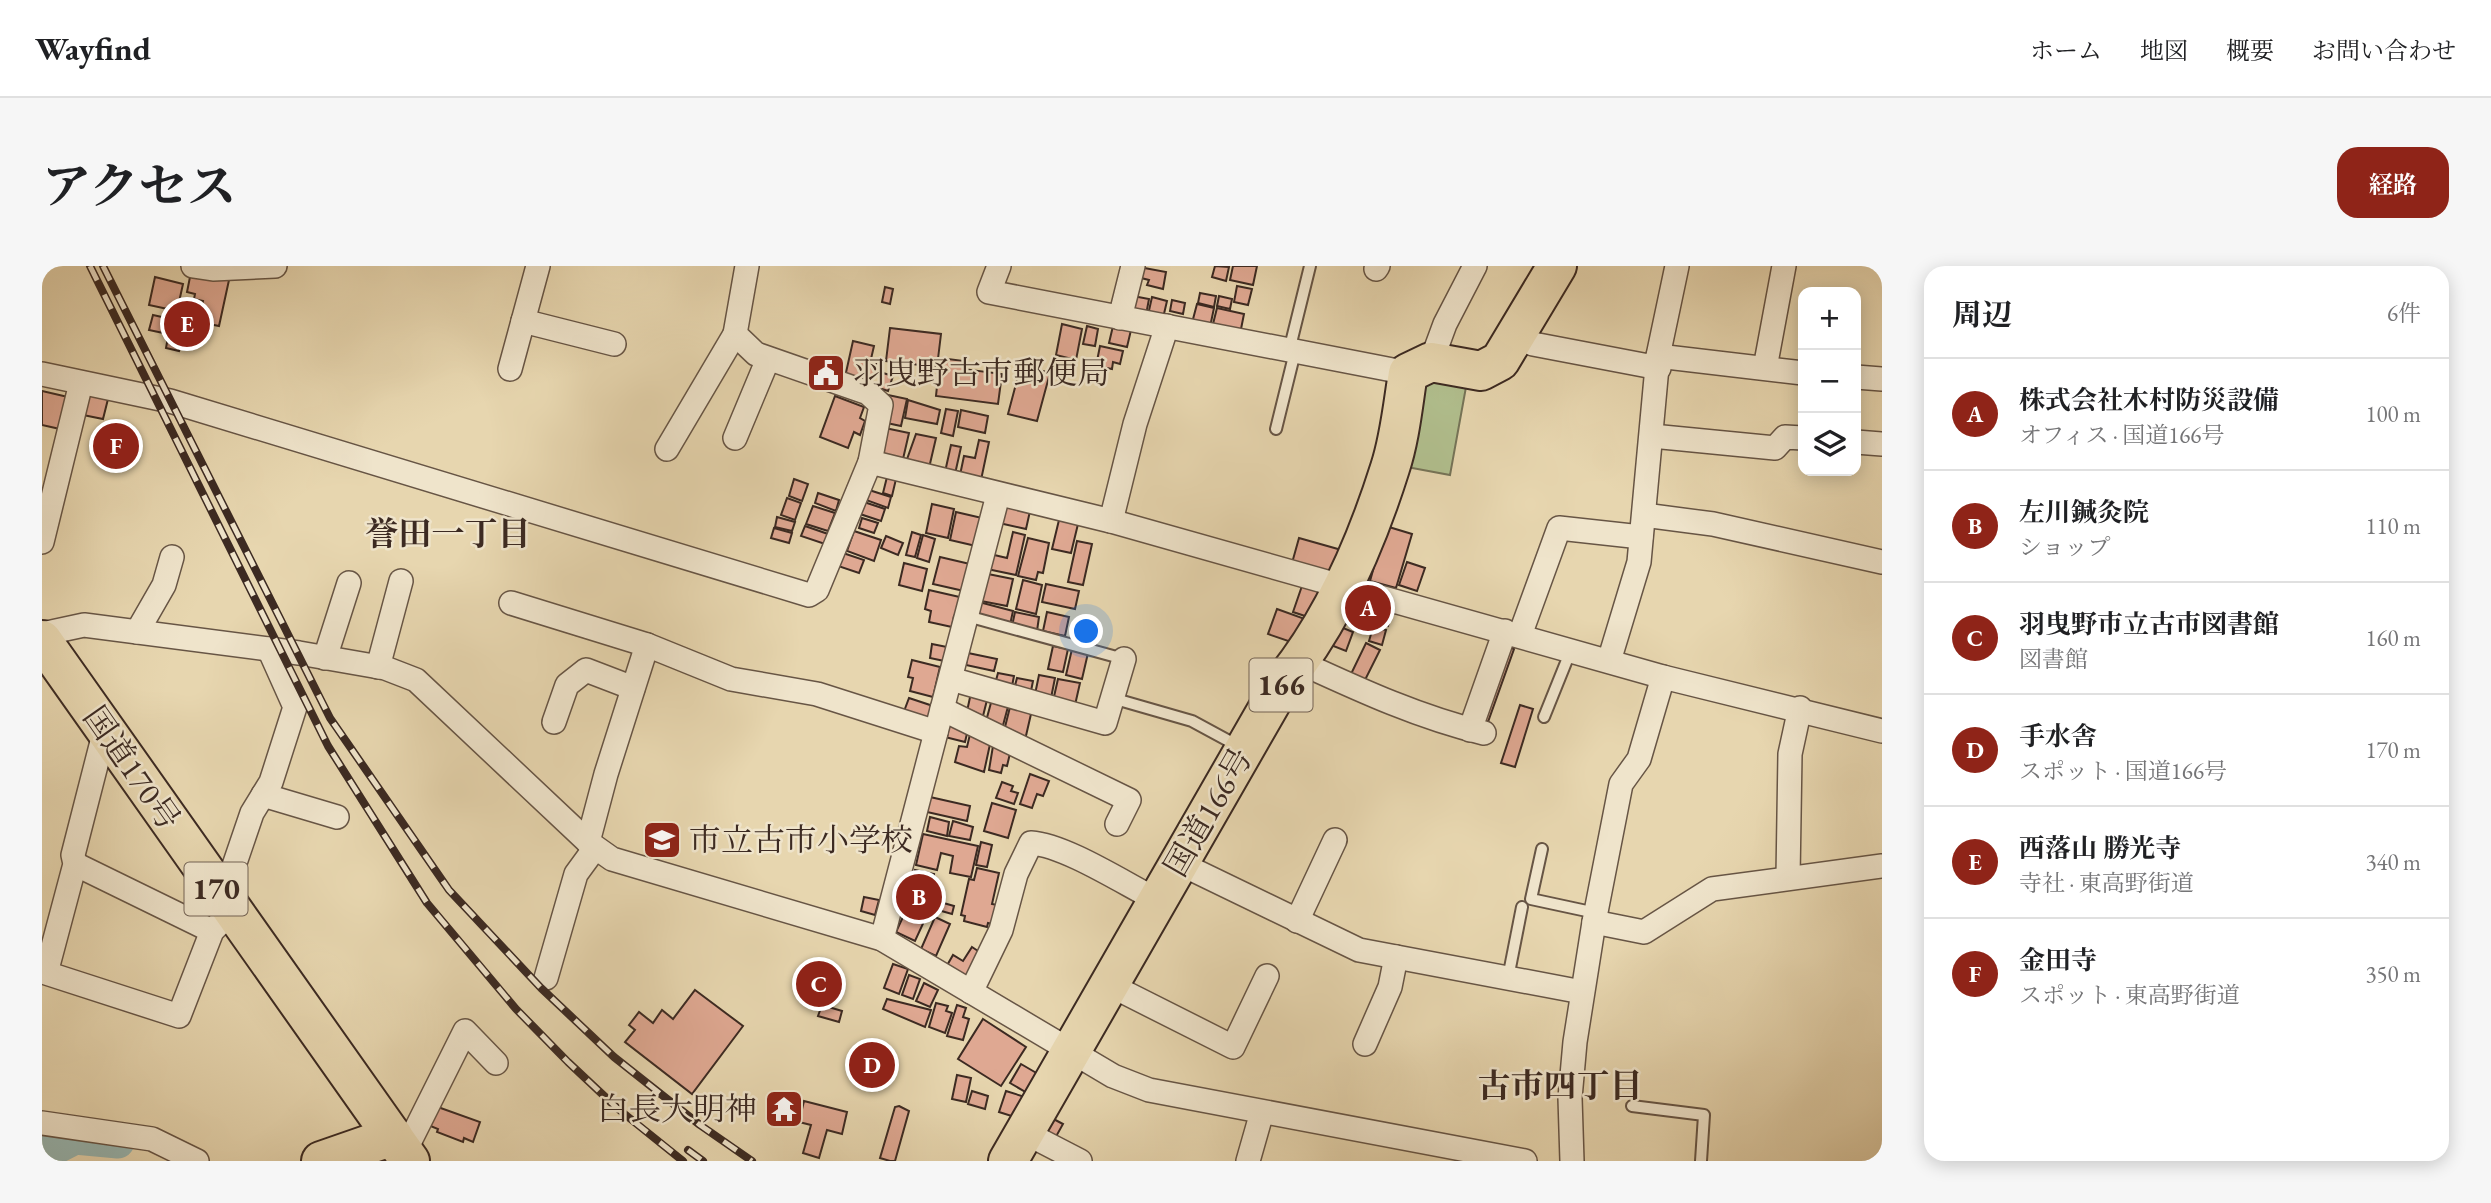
<!DOCTYPE html>
<html lang="ja">
<meta charset="utf-8">
<style>
:root{--surface:#fff;--page:#f6f6f6;--text:#202124;--muted:#757577;--line:#e0e0e0;--accent:#8f2418}
body{margin:0;font-family:"EB Garamond","Noto Serif JP",serif;background:var(--page);color:var(--text)}
.controls{position:absolute;right:21px;top:21px;display:grid;overflow:hidden;border-radius:14px;box-shadow:0 4px 18px #0003}
.controls button{width:63px;height:63px;display:grid;place-items:center;padding:0;border:0;border-bottom:2px solid var(--line);background:var(--surface);color:var(--text);font:35px sans-serif}
.you{position:absolute;left:1045px;top:366px;width:24px;height:24px;margin:-18px;border:5px solid #fff;border-radius:50%;background:#1a73e8;box-shadow:0 0 0 10px #1a73e833}
.badge{display:grid;place-items:center;width:46px;height:46px;border-radius:50%;background:var(--accent);color:#fff;font-size:23px;font-weight:700}
.pin{position:absolute;translate:-50% -50%;border:4px solid #fff;box-shadow:0 2px 7px #0006}
.list{margin:0;padding:0;list-style:none}
h2{display:flex;justify-content:space-between;align-items:center;height:91px;margin:0;padding:0 28px;font-size:30px}
h2 small{font-size:23px;font-weight:400;color:var(--muted)}
.list li{display:grid;grid-template-columns:46px 1fr auto;gap:21px;align-items:center;box-sizing:border-box;height:112px;padding:0 28px;border-top:2px solid var(--line)}
.list b{display:block;font-size:26px;white-space:nowrap}
.list p{margin:0;font-size:23px;white-space:nowrap;color:var(--muted)}
.list em{font-size:23px;font-style:normal;color:var(--muted)}
.icon{flex:none;width:38px;height:38px;fill:none;stroke:currentColor;stroke-width:2;stroke-linecap:round;stroke-linejoin:round}
.map{position:relative;flex:none;width:1840px;height:895px;overflow:hidden;border-radius:21px}
header{display:flex;align-items:center;gap:42px;box-sizing:border-box;height:98px;padding:0 35px;background:var(--surface);border-bottom:2px solid var(--line)}
header strong{font-size:33px}
nav{display:flex;gap:38px;margin-inline-start:auto;font-size:24px}
.intro{display:flex;align-items:center;justify-content:space-between;box-sizing:border-box;height:168px;padding:0 42px}
h1{margin:0;font-size:49px}
.button{padding:18px 32px;border-radius:21px;background:var(--accent);color:#fff;font-size:24px;font-weight:700}
main{display:flex;gap:42px;padding:0 42px}
aside{flex:1;background:var(--surface);border-radius:21px;box-shadow:0 4px 18px #0003}
.map>svg:first-child{display:block}
.green{fill:#b1bf8e;stroke:#767458;stroke-width:2}
.lines{fill:none;stroke-linecap:round;stroke-linejoin:round}
.river{stroke:#98b7b2;stroke-width:33}
.building{fill:#dfa892;stroke:#3c2a22;stroke-width:2}
.service-casing{stroke:#675545;stroke-width:14}
.minor-casing{stroke:#675545;stroke-width:26}
.trunk-casing{stroke:#3c2a22;stroke-width:42}
.service{stroke:#efe4cb;stroke-width:10}
.minor{stroke:#efe4cb;stroke-width:23}
.trunk{stroke:#e7d6af;stroke-width:38}
.rail-casing{stroke:#3c2a22;stroke-width:8}
.rail{stroke:#efe4cb;stroke-width:5;stroke-dasharray:16;stroke-linecap:butt}
.labels{text-anchor:middle;stroke-width:5;stroke-linejoin:round;paint-order:stroke}
.shield{fill:#efe4cb;stroke:#726255;stroke-width:2}
.shield-label{font-size:30px;font-weight:bold;fill:#3c2a22}
.poi-label{font-size:32px;fill:#3c2a22;stroke:#efe4cb;text-anchor:start}
.street-label{font-size:32px;fill:#3c2a22;stroke:#efe4cb}
.neighbourhood-label{font-size:33px;font-weight:bold;fill:#3c2a22;stroke:#efe4cb}
</style>
<header>
<strong>Wayfind</strong>
<nav><a>ホーム</a><a>地図</a><a>概要</a><a>お問い合わせ</a></nav>
</header>
<div class="intro"><h1>アクセス</h1><a class="button">経路</a></div>
<main>
<div class="map">
<svg width="1840" height="895" viewBox="0 0 1840 895">
<rect width="100%" height="100%" fill="#e7d6af"/>
<filter id="stains"><feTurbulence type="fractalNoise" baseFrequency=".00286" numOctaves="4"/><feColorMatrix values="0 0 0 0 .2 0 0 0 0 .09 0 0 0 0 .02 0 0 0 .5 -.17"/></filter>
<radialGradient id="worn" r=".72"><stop offset=".6" stop-color="#630" stop-opacity="0"/><stop offset="1" stop-color="#630" stop-opacity=".3"/></radialGradient>
<!-- green -->
<path class="green" d="M1426,110l-18,99 -54,-10 19,-86z"/>
<g class="lines">
<!-- river -->
<path class="river" d="M0,889l33,-17 43,4"/>
</g>
<!-- building -->
<g class="building">
<path d="M1173,0l14,1 -3,14 -14,-4z"/>
<path d="M1191,0h24l-4,19 -23,-5z"/>
<path d="M1097,1l27,5 -3,17 -16,-4 2,-5 -12,-3z"/>
<path d="M149,6l38,8 -10,46 -20,-4 4,-21 -9,-2 1,-5 -8,-2z"/>
<path d="M113,11l28,7 -6,27 -28,-6z"/>
<path d="M1195,20l15,3 -4,16 -14,-3z"/>
<path d="M843,21l8,2 -3,15 -8,-2z"/>
<path d="M1158,27l16,3 -2,11 -16,-4z"/>
<path d="M1091,30l16,3 -3,16 -16,-4z"/>
<path d="M1177,30l13,3 -2,10 -13,-3z"/>
<path d="M1110,31l15,4 -4,17 -15,-3z"/>
<path d="M1130,34l13,3 -2,11 -13,-3z"/>
<path d="M1155,38l17,4 -4,19 -18,-4z"/>
<path d="M1175,42l27,6 -4,20 -28,-6z"/>
<path d="M111,49l18,4 -3,15 -19,-4z"/>
<path d="M1020,58l20,5 -6,31 -20,-5z"/>
<path d="M1045,60l11,3 -3,17 -12,-2z"/>
<path d="M1071,60l18,4 -4,17 -18,-4z"/>
<path d="M848,62l51,6 -4,33 -51,-6z"/>
<path d="M126,71l14,3 -3,11 -13,-3z"/>
<path d="M811,75l21,5 -3,13 6,1 -4,19 -28,-2z"/>
<path d="M1058,80l23,5 -3,13 -7,-2 -1,7 -16,-3z"/>
<path d="M898,92l24,3 -1,8 39,5 -4,30 -62,-8z"/>
<path d="M979,99l29,8 -13,48 -29,-7z"/>
<path d="M841,107l10,3 -5,15 -9,-3z"/>
<path d="M0,125l26,6 -8,32 -18,-4z"/>
<path d="M41,127l25,6 -5,20 -25,-5z"/>
<path d="M846,129l19,4 -6,27 -19,-4z"/>
<path d="M793,130l29,11 -4,11 5,3 -5,14 -6,-3 -6,16 -28,-11z"/>
<path d="M866,134l32,10 -3,14 -32,-6z"/>
<path d="M904,143l12,2 -5,25 -12,-3z"/>
<path d="M919,144l27,6 -3,17 -27,-6z"/>
<path d="M843,162l24,5 -6,26 -24,-6z"/>
<path d="M874,168l20,4 -7,30 -23,-6z"/>
<path d="M937,174l10,2 -8,38 -21,-5 4,-19 11,2z"/>
<path d="M909,179l10,2 -6,27 -10,-2z"/>
<path d="M845,211l9,2 -4,17 -9,-3z"/>
<path d="M752,213l14,5 -6,17 -13,-5z"/>
<path d="M827,224l22,7 -3,11 -22,-8z"/>
<path d="M776,227l21,7 -3,11 -21,-8z"/>
<path d="M745,232l14,5 -6,17 -14,-5z"/>
<path d="M822,236l21,7 -4,12 -21,-7z"/>
<path d="M890,238l22,5 -6,29 -22,-5z"/>
<path d="M962,239l26,6 -4,18 -27,-6z"/>
<path d="M771,240l22,7 -7,18 -22,-7z"/>
<path d="M914,246l26,6 -6,28 -26,-6z"/>
<path d="M735,251l18,5 -3,9 -17,-4z"/>
<path d="M820,252l16,5 -4,10 -15,-5z"/>
<path d="M1017,254l19,4 -7,29 -19,-4z"/>
<path d="M1337,258l33,10 -16,54 -26,-7 11,-39z"/>
<path d="M763,260l23,8 -3,10 -24,-8z"/>
<path d="M732,262l18,5 -3,10 -18,-5z"/>
<path d="M812,265l27,9 -7,21 -27,-10z"/>
<path d="M870,266l9,3 -6,22 -9,-2z"/>
<path d="M971,266l12,3 -9,40 -29,-6 3,-15 17,4z"/>
<path d="M881,269l12,4 -6,23 -12,-4z"/>
<path d="M844,270l17,7 -5,12 -17,-7z"/>
<path d="M986,272l21,5 -6,30 -5,-1 -2,8 -18,-4z"/>
<path d="M1257,272l46,13 -7,26 -46,-14z"/>
<path d="M1035,275l15,3 -9,41 -15,-3z"/>
<path d="M801,287l21,7 -5,13 -21,-7z"/>
<path d="M898,291l30,7 -6,27 -31,-7z"/>
<path d="M1365,296l18,6 -8,23 -18,-6z"/>
<path d="M862,297l23,6 -5,22 -23,-6z"/>
<path d="M946,308l25,5 -6,27 -26,-5z"/>
<path d="M981,314l19,5 -6,29 -20,-5z"/>
<path d="M1261,317l20,7 -9,29 -21,-7z"/>
<path d="M1004,318l33,7 -4,18 -33,-7z"/>
<path d="M887,324l35,8 -5,19 -5,-1 -2,11 -23,-5 2,-11 -6,-2z"/>
<path d="M1319,330l18,6 -10,29 -11,-3 3,-10 -6,-2z"/>
<path d="M937,336l34,9 -3,14 -34,-9z"/>
<path d="M1235,343l28,10 -8,25 -29,-10z"/>
<path d="M1336,344l13,5 -3,11 -5,-2 -2,5 5,1 -4,15 -13,-4z"/>
<path d="M973,346l24,5 -2,14 -25,-5z"/>
<path d="M1005,346l22,5 -4,19 -22,-5z"/>
<path d="M1284,355l27,11 -7,19 -28,-11z"/>
<path d="M1324,377l14,7 -15,30 -14,-6z"/>
<path d="M890,378l20,4 -3,14 -19,-4z"/>
<path d="M1461,379l11,4 -26,73 -11,-5z"/>
<path d="M1011,380l15,3 -5,23 -15,-3z"/>
<path d="M1030,383l16,4 -6,26 -16,-4z"/>
<path d="M926,387l29,6 -3,12 -28,-6z"/>
<path d="M870,394l28,7 -7,30 -23,-6 3,-13 -5,-1z"/>
<path d="M956,407l16,3 -3,15 -17,-3z"/>
<path d="M997,409l16,3 -5,25 -16,-4z"/>
<path d="M975,412l16,3 -3,15 -17,-3z"/>
<path d="M1016,413l22,4 -5,22 -22,-4z"/>
<path d="M930,422l17,4 -7,28 -16,-4z"/>
<path d="M867,432l27,9 -5,15 -28,-8z"/>
<path d="M950,433l17,4 -7,26 -17,-4z"/>
<path d="M969,437l20,11 -6,26 -21,-9z"/>
<path d="M1478,439l13,4 -18,58 -14,-4z"/>
<path d="M907,454l20,5 -4,17 -20,-5z"/>
<path d="M929,464l21,5 -8,37 -29,-10 4,-16 8,1z"/>
<path d="M952,474l18,5 -5,21 -4,-1 -2,8 -12,-3z"/>
<path d="M988,508l19,7 -6,15 -6,-2 -5,14 -12,-4z"/>
<path d="M960,516l11,4 -2,5 7,2 -4,11 -18,-6z"/>
<path d="M888,531l40,9 -3,15 -40,-9z"/>
<path d="M950,537l24,7 -8,28 -24,-7z"/>
<path d="M888,551l19,5 -2,14 -20,-5z"/>
<path d="M911,555l20,6 -3,13 -21,-4z"/>
<path d="M881,568l55,12 -7,31 -21,-4 3,-17 -12,-3 -4,17 -21,-5z"/>
<path d="M939,576l11,3 -5,22 -11,-2z"/>
<path d="M935,602l22,5 -7,31 5,1 -5,19 -4,-1 -1,4 -23,-6 1,-5 -4,-1 8,-36 5,1z"/>
<path d="M873,604l19,4 -2,14 -20,-5z"/>
<path d="M868,620l28,7 -3,15 -28,-6z"/>
<path d="M822,631l15,3 -4,15 -14,-4z"/>
<path d="M898,636l14,4 -2,8 -14,-4z"/>
<path d="M866,640l19,9 -12,26 -19,-9z"/>
<path d="M893,651l15,7 -14,32 -15,-7z"/>
<path d="M930,681l9,6 -16,28 -20,-12 8,-14 10,6z"/>
<path d="M851,698l15,5 -9,25 -15,-6z"/>
<path d="M867,709l11,4 -7,20 -11,-4z"/>
<path d="M882,717l14,7 -8,17 -14,-6z"/>
<path d="M653,724l48,36 -51,68 -67,-52 10,-12 -6,-5 10,-13 14,11 9,-13 11,9z"/>
<path d="M845,733l44,11 -6,17 -42,-18z"/>
<path d="M894,737l12,3 -2,5 6,2 -7,20 -16,-6z"/>
<path d="M780,739l20,6 -3,11 -21,-6z"/>
<path d="M915,739l9,3 -3,9 6,2 -6,21 -16,-4z"/>
<path d="M941,753l43,28 -25,39 -43,-27z"/>
<path d="M979,798l24,14 -11,19 -24,-14z"/>
<path d="M915,809l14,3 -5,24 -14,-3z"/>
<path d="M930,825l16,5 -3,13 -17,-5z"/>
<path d="M964,825l22,7 -7,21 -22,-7z"/>
<path d="M744,834l7,10 -12,8 -6,-10z"/>
<path d="M762,835l43,11 -5,22 -15,-4 -8,28 -16,-5 8,-28 -12,-3z"/>
<path d="M393,840l45,16 -7,20 -9,-4 -1,4 -26,-10 1,-3 -10,-4z"/>
<path d="M857,840l10,5 -14,50h-5l-10,-3 15,-51z"/>
<path d="M1002,848l19,10 -10,18 -18,-10z"/>
</g>
<g class="lines">
<defs>
<g id="service">
<path d="M1247,85l21,-85"/>
<path d="M1234,163l19,-77"/>
<path d="M925,350l157,43"/>
<path d="M1070,432l80,23 48,26"/>
<path d="M1502,451l27,-67"/>
<path d="M1500,583l-11,50 65,14"/>
<path d="M1466,712l14,-71"/>
<path d="M1590,840l72,9 -3,46"/>
</g>
<g id="minor">
<path d="M151,0l20,3 62,-3"/>
<path d="M957,0l-10,26 419,81"/>
<path d="M1334,3l2,-3"/>
<path d="M1078,52l13,-52"/>
<path d="M481,55l91,23"/>
<path d="M1472,69l19,9 126,24"/>
<path d="M1616,90l19,-90"/>
<path d="M1389,96l14,-38 30,-58"/>
<path d="M1723,102l19,-102"/>
<path d="M468,103l28,-103"/>
<path d="M0,108l128,27 639,194 8,-5 53,-128 11,-57 -13,-12 -112,-39 -21,-20 12,-68"/>
<path d="M1814,111l26,2"/>
<path d="M1610,170l123,12 10,-11 18,1"/>
<path d="M693,172l33,-79"/>
<path d="M1814,176l26,2"/>
<path d="M625,183l68,-115"/>
<path d="M828,196l241,59 552,156 219,54"/>
<path d="M1602,249l69,9 169,38"/>
<path d="M1069,255l24,-97 32,-98"/>
<path d="M0,276l39,-159"/>
<path d="M469,337l136,42"/>
<path d="M95,366l27,-47 8,-28"/>
<path d="M0,368l42,-9 215,28 86,15 31,12 172,162 24,17 270,80 231,137 36,14 376,71"/>
<path d="M1478,369l39,-107 82,9"/>
<path d="M283,392l24,-75"/>
<path d="M1567,395l30,-99 19,-206 145,17"/>
<path d="M1257,396c61,28 119,55 185,71"/>
<path d="M336,401l23,-86"/>
<path d="M909,413l154,44 19,-64"/>
<path d="M900,443l187,91 -12,24"/>
<path d="M512,456l13,-37 19,-15 47,18"/>
<path d="M63,464l-32,125 2,9 -29,109 133,43 33,-85 20,-20"/>
<path d="M1428,464l35,-99"/>
<path d="M221,529l74,22"/>
<path d="M546,576l18,-68 41,-129 84,34 86,15 119,38"/>
<path d="M1137,597l180,87 223,42"/>
<path d="M33,598l137,67"/>
<path d="M1746,611l2,-123 10,-46"/>
<path d="M181,632l29,-85 19,-31 24,-75 -26,-58"/>
<path d="M1255,655l38,-81"/>
<path d="M1552,656l50,10 68,-43 170,-23"/>
<path d="M840,673l116,-444"/>
<path d="M504,712l30,-104 19,-26"/>
<path d="M1066,718l125,63 34,-71"/>
<path d="M929,726l30,-62 15,-56 15,-31c34,2 94,41 126,57"/>
<path d="M1323,778l25,-57 6,-30"/>
<path d="M0,857l110,16 45,22"/>
<path d="M982,866l56,29"/>
<path d="M358,880l11,-7 54,-108 31,32"/>
<path d="M1206,895l14,-49"/>
<path d="M1530,895l-2,-63 5,-56 19,-120 27,-138 18,-25 24,-82"/>
</g>
<g id="trunk">
<path d="M0,374l368,521"/>
<path d="M279,895l72,-25"/>
<path d="M966,895l275,-479c49,-60 84,-141 107,-214 10,-30 13,-64 18,-95l23,-11 50,9 19,-10 57,-95"/>
</g>
</defs>
<!-- service casing -->
<use href="#service" class="service-casing"/>
<!-- minor casing -->
<use href="#minor" class="minor-casing"/>
<!-- trunk casing -->
<use href="#trunk" class="trunk-casing"/>
<!-- service -->
<use href="#service" class="service"/>
<!-- minor -->
<use href="#minor" class="minor"/>
<!-- trunk -->
<use href="#trunk" class="trunk"/>
<defs>
<g id="rail">
<path d="M48,0l238,480 99,157 89,106 52,53 49,46 66,53"/>
<path d="M61,0l227,452 119,172 92,98 73,69 86,68 52,36"/>
<path d="M646,884l15,11"/>
</g>
</defs>
<!-- rail casing -->
<use href="#rail" class="rail-casing"/>
<!-- rail -->
<use href="#rail" class="rail"/>
</g>
<!-- icons -->
<defs>
<symbol id="civic-square" viewBox="-11 -11 22 22"><rect x="-9" y="-9" width="18" height="18" rx="4" fill="#8f2418" stroke="#efe4cb"/><path d="M-.6-6.5H3V-4.5H.6V-3L4-1V1h2V6H-6V1h2V-1L-.6-3ZM-1.2 2.5V6h2.4V2.5Z" fill="#fff"/></symbol>
<symbol id="school-square" viewBox="-11 -11 22 22"><rect x="-9" y="-9" width="18" height="18" rx="4" fill="#8f2418" stroke="#efe4cb"/><path d="M0-5L7-2L0 1L-7-2ZM-4 1L0 2.5L4 1V4Q0 6-4 4Z" fill="#fff"/></symbol>
<symbol id="temple-square" viewBox="-11 -11 22 22"><rect x="-9" y="-9" width="18" height="18" rx="4" fill="#8f2418" stroke="#efe4cb"/><path d="M0-6L5-2H3V0L6.5 2.5H4V6H1.5V3h-3V6H-4V2.5H-6.5L-3 0V-2H-5Z" fill="#fff"/></symbol>
</defs>
<g fill-rule="evenodd">
<use href="#civic-square" x="762" y="85" width="44" height="44"/>
<use href="#school-square" x="598" y="552" width="44" height="44"/>
<use href="#temple-square" x="720" y="821" width="44" height="44"/>
</g>
<g class="labels">
<!-- shield labels -->
<g class="shield">
<rect x="1207.5" y="392.5" width="63" height="53" rx="5"/>
<rect x="142.5" y="596.5" width="63" height="53" rx="5"/>
</g>
<g class="shield-label">
<text x="1239" y="429">166</text>
<text x="174" y="633">170</text>
</g>
<!-- poi labels -->
<g class="poi-label">
<text x="811" y="118">羽曳野古市郵便局</text>
<text x="647" y="585">市立古市小学校</text>
<text x="715" y="854" text-anchor="end">白長大明神</text>
</g>
<!-- street labels -->
<g class="street-label">
<text transform="translate(90 502) rotate(55)" y="11">国道170号</text>
<text transform="translate(1166 546) rotate(-60)" y="11">国道166号</text>
</g>
<!-- neighbourhood labels -->
<g class="neighbourhood-label">
<text x="406" y="279">誉田一丁目</text>
<text x="1518" y="831">古市四丁目</text>
</g>
</g>
<rect width="100%" height="100%" filter="url(#stains)"/>
<rect width="100%" height="100%" fill="url(#worn)"/>
</svg>
<div class="controls">
<button>+</button>
<button>−</button>
<button><svg class="icon" aria-label="layers" viewBox="0 0 24 24"><path d="M12 4l9 5-9 5-9-5zM3 14l9 5 9-5"/></svg></button>
</div>
<div class="you"></div>
<div class="pin badge" style="left:1326px;top:342px">A</div>
<div class="pin badge" style="left:877px;top:631px">B</div>
<div class="pin badge" style="left:777px;top:718px">C</div>
<div class="pin badge" style="left:830px;top:799px">D</div>
<div class="pin badge" style="left:145px;top:58px">E</div>
<div class="pin badge" style="left:74px;top:180px">F</div>
</div>
<aside>
<h2>周辺<small>6件</small></h2>
<ul class="list">
<li><span class="badge">A</span><div><b>株式会社木村防災設備</b><p>オフィス · 国道166号</p></div><em>100 m</em></li>
<li><span class="badge">B</span><div><b>左川鍼灸院</b><p>ショップ</p></div><em>110 m</em></li>
<li><span class="badge">C</span><div><b>羽曳野市立古市図書館</b><p>図書館</p></div><em>160 m</em></li>
<li><span class="badge">D</span><div><b>手水舎</b><p>スポット · 国道166号</p></div><em>170 m</em></li>
<li><span class="badge">E</span><div><b>西落山 勝光寺</b><p>寺社 · 東高野街道</p></div><em>340 m</em></li>
<li><span class="badge">F</span><div><b>金田寺</b><p>スポット · 東高野街道</p></div><em>350 m</em></li>
</ul>
</aside>
</main>
